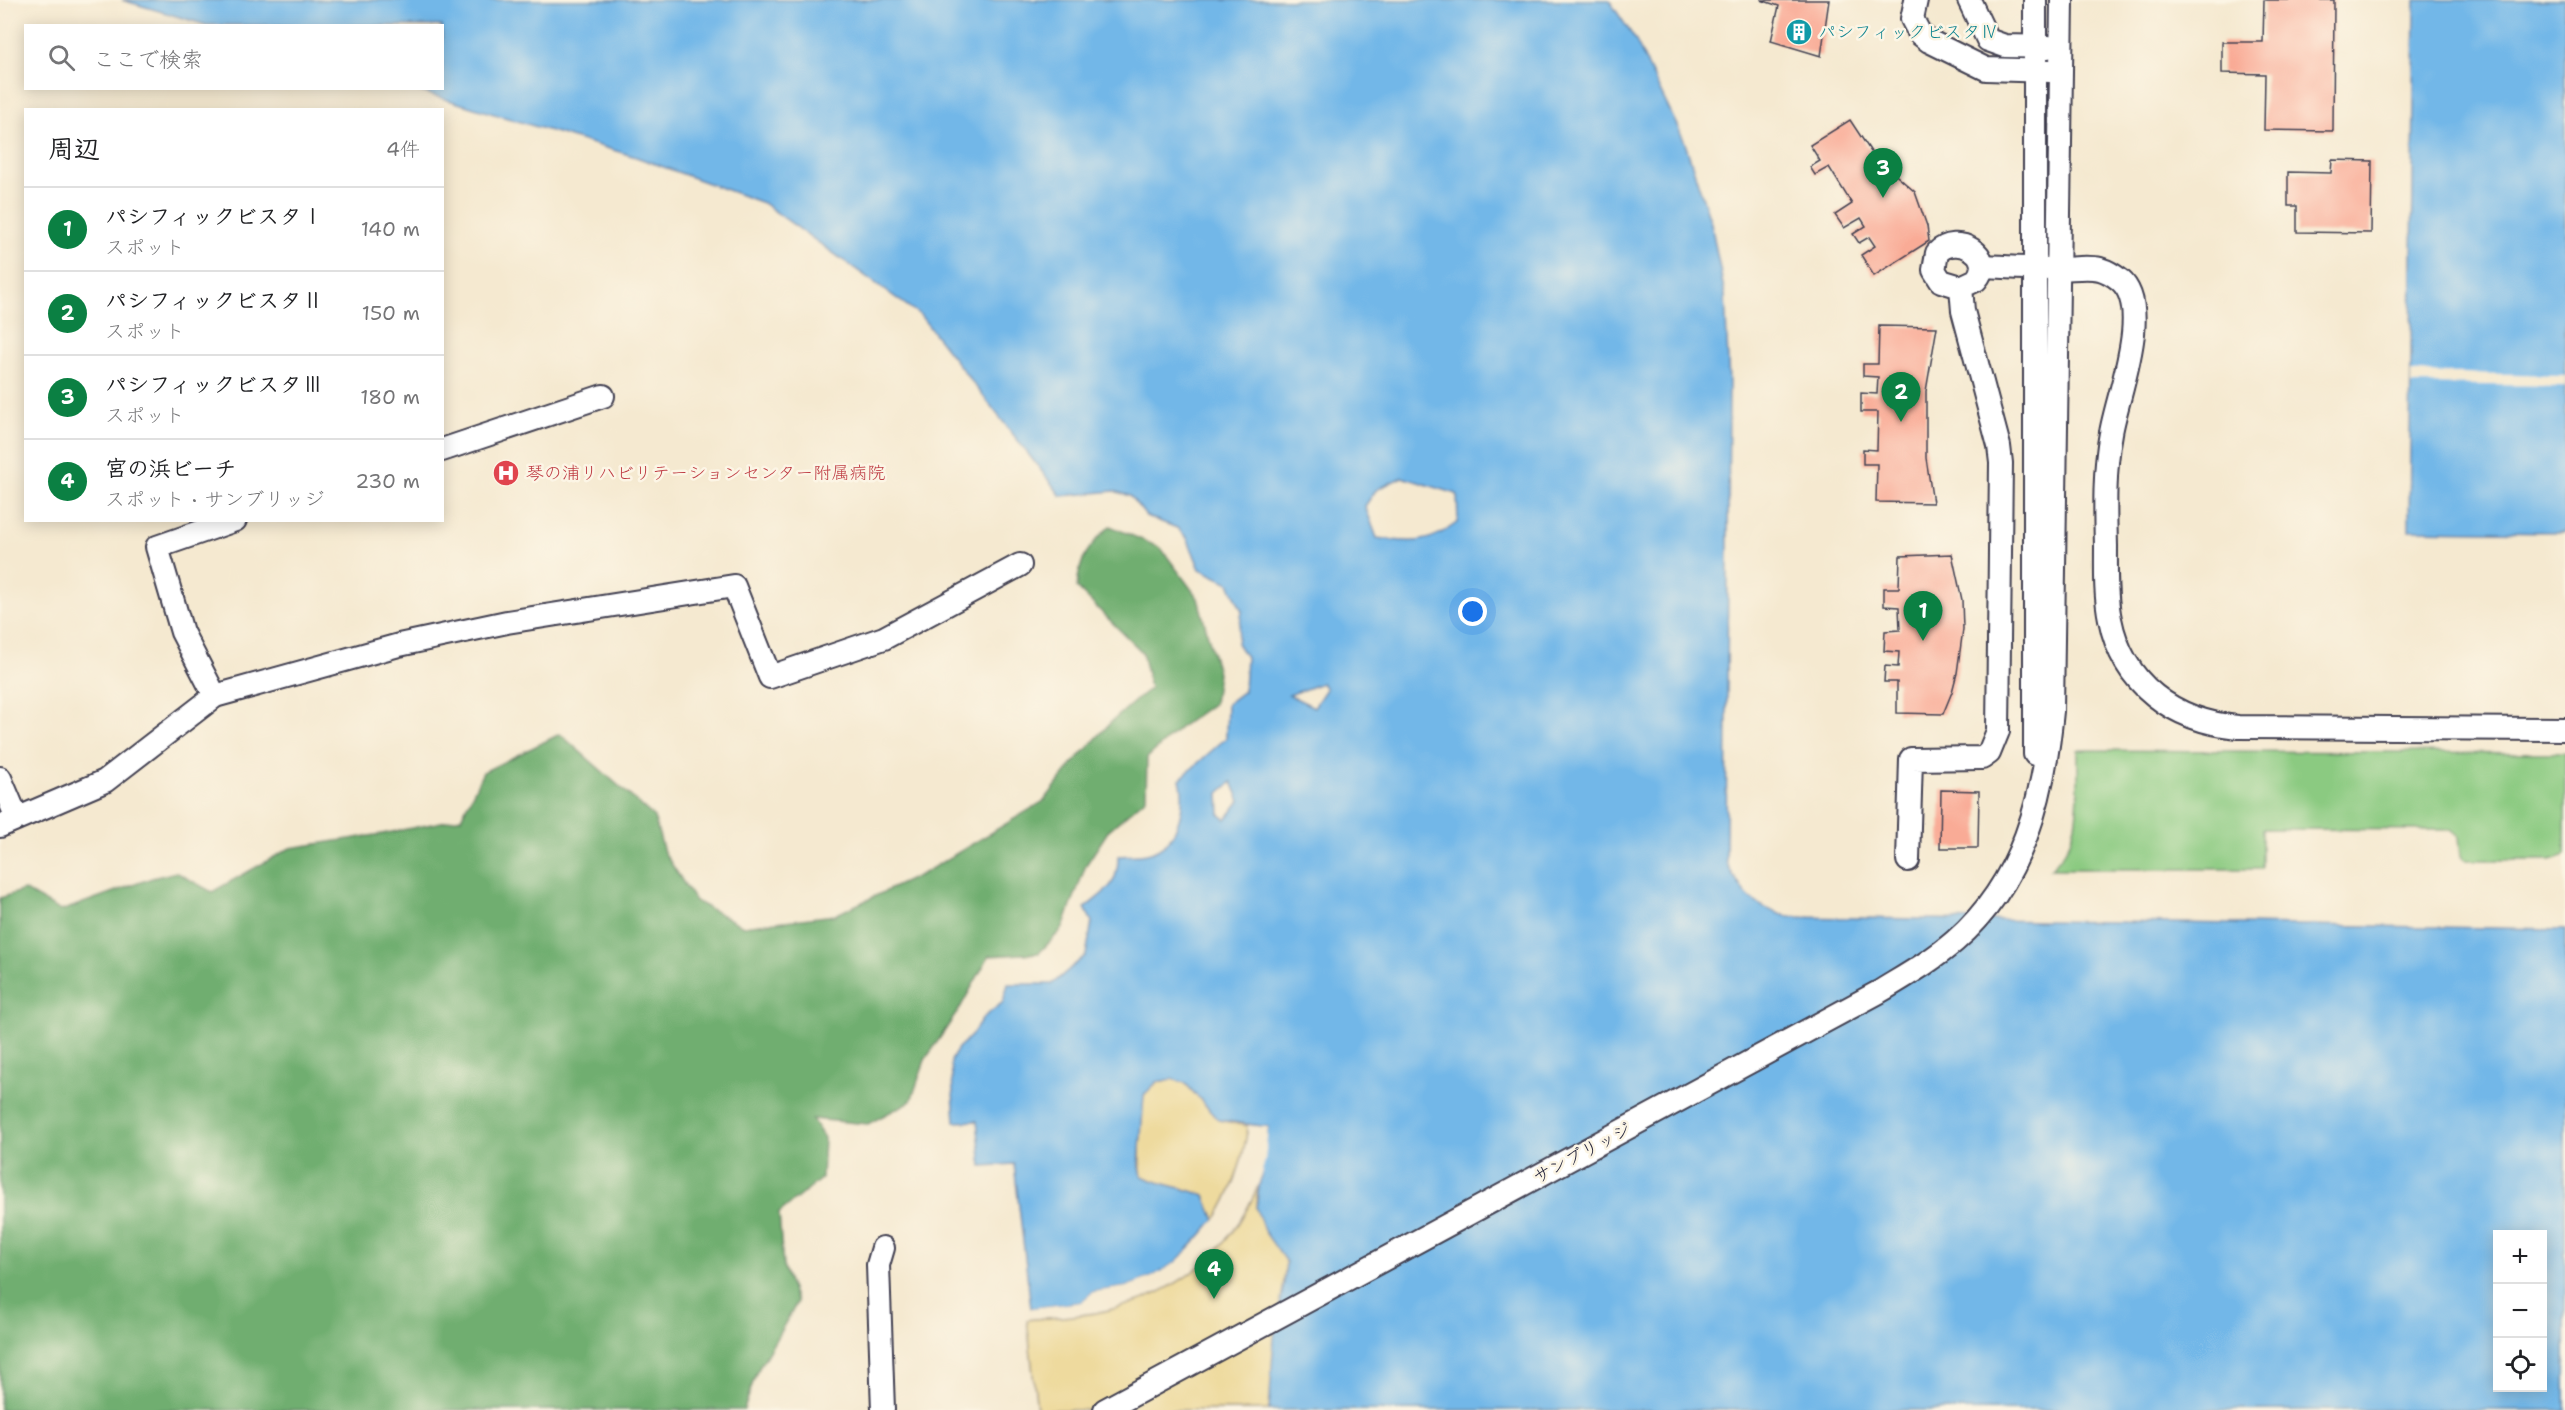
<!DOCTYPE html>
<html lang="ja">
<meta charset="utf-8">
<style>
:root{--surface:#fff;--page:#f6f6f6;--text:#202124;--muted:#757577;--line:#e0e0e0;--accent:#0b8043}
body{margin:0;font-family:"Shantell Sans","Klee One",sans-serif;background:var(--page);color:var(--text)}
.controls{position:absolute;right:18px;bottom:18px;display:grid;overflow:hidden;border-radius:0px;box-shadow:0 3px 15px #0003}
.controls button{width:54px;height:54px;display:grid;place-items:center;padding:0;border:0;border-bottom:2px solid var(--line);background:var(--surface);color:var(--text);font:30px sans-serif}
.you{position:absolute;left:1473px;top:612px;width:21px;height:21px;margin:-15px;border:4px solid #fff;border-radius:50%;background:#1a73e8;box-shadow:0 0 0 9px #1a73e833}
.badge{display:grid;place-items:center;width:39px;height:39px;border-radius:50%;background:var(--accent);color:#fff;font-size:20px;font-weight:700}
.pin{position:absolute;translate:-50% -50px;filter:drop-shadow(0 2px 3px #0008)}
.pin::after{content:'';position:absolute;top:32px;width:21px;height:18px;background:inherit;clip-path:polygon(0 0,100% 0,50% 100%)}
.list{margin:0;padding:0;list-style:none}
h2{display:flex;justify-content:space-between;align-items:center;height:78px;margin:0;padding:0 24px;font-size:26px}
h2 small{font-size:20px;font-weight:400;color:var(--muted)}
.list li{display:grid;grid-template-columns:39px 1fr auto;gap:18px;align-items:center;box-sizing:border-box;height:84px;padding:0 24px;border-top:2px solid var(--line)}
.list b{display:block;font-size:22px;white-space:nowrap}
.list p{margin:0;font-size:20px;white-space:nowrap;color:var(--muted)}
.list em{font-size:20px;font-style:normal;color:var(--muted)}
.icon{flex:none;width:33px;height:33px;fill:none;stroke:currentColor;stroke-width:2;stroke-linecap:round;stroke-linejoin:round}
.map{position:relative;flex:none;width:2565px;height:1410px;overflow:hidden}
.search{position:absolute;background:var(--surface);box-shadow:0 3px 15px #0003;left:24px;top:24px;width:420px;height:66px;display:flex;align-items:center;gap:15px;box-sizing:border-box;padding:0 21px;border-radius:0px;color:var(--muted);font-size:22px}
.panel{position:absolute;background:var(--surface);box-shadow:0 3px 15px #0003;left:24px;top:108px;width:420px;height:414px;border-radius:0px}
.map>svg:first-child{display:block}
.green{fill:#8bca81;stroke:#56765e;stroke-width:1.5}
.forest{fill:#70ae6f;stroke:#496855;stroke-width:1.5}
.sand{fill:#eeda9e;stroke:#887e6c;stroke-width:1.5}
.water{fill:#72b7e8;stroke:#4a6c92;stroke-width:1.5;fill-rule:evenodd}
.pier{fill:#f5e9d0}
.building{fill:#f9ab96}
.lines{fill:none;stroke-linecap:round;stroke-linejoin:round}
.minor-casing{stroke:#424051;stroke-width:26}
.minor{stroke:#fff;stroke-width:22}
.labels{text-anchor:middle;stroke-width:5;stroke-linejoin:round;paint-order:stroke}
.culture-label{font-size:18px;fill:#0d838f;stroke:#fcf5e5;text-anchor:start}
.health-label{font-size:18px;fill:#be3a42;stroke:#fcf5e5;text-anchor:start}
.street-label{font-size:18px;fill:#22223b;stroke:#fcf5e5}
</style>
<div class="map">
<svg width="2565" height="1410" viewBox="0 0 2565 1410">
<rect width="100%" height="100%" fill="#fcf5e5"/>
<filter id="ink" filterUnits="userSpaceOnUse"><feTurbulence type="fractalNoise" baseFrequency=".0167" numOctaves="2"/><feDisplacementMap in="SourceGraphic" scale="12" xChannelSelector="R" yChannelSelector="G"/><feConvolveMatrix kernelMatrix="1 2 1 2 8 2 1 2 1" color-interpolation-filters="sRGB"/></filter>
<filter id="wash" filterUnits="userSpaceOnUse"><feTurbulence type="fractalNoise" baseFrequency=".008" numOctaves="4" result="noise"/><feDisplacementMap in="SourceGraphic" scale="24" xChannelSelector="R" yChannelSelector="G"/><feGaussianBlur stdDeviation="1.35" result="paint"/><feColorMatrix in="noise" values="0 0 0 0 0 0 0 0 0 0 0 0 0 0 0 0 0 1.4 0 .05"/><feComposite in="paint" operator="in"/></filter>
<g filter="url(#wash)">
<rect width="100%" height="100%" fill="#f5e9d0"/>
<!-- green -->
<path class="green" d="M2078,750l487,3v102l-14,5h-85l-5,-4 -2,-19 -8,-7 -189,-1v40h-212c35,-30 27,-77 28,-119z"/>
<!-- forest -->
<path class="forest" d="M1110,526l51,22 37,50 20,75 -4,30 -32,23 -35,32 -1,40 -37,32 -23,35 -23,63 -24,25 -50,3 -29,52 -35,52 -14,41 -43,23 -56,-5 12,19 -2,40 -43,35 4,53 14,37 -41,70 -12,37h-744v-512l24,-8 37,21 91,-33 24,-6 36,20 78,-44 92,-14 79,-16 22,-46 77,-38 94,83 10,35 31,49 48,25 92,-11 89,-42 120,-72 28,-36 39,-43 39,-34 -8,-36 -65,-64c2,-30 12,-42 33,-62z"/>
<!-- sand -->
<g class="sand">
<path d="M1172,1079l13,4 34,37 29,6c-5,34 -14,65 -33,94l-10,-24c-21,-9 -42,-10 -63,-20 -3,-12 -2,-71 2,-81 5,-11 17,-14 28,-16z"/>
<path d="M1258,1186l-2,22 30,54 -17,148h-232l-10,-90c25,-3 53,-3 78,-9 71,-16 125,-57 153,-125z"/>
</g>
<!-- water -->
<g class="water">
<path d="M122,0h1487l26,39 49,101 27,83 14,72 4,89 -3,478c18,34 25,43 63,55l776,12v481h-1296l5,-73 10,-53 2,-22 -22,-31 -8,-23 12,-81 -49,-7 -34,-37 -13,-4 -15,3 -13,13 -5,68 3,13c21,10 42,11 63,20l10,24 -39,42 -24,15 -26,10 -33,5 -12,10 -50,6 -17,-144 -32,2 -5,-45 -22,1 -4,-61 7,-13 13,-12 12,-18 20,-16 5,-18h44l34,-29 6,-33 -7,-14c22,-19 33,-21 33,-52 10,-1 20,0 29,-2 31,-7 40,-49 33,-75l46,-41 1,-34 17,-13 2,-34 -9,-14 5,-32 -13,-28 -29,-14 -13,-31 -10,-10 -31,-12 -16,-20 -16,-5 -53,5 -141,-181 -157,-112 -127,-46 -224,-68 30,-1v-62l-236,-1zM1402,477l55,17 1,28c-30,23 -45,21 -81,16l-12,-32 11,-16zM1322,683l4,6 -12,18 -25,-12zM1232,782l8,19 -14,18 -6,-4 -1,-22zM2498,1234h44v154h-44z"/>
<path d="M2415,0h150v532l-156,-2z"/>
</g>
<!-- pier -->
<g class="pier">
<path d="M2411,372l154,3v11l-154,-2z"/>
<path d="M1248,1126l20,1 -3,34 -10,34 7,-35 2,-31h-17z"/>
<path d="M1217,1217v5l-18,22 -21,21 -25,15 -27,10 -31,5 -14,10 -49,6 -1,-3 50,-6 12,-10 33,-5 26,-10 24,-15 21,-20z"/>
</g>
<g id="blocks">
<!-- building -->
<g class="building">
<path d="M1761,0h68l-8,56 -50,-15 8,-35z"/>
<path d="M2264,0h70l-1,131 -69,-1 1,-56 -43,-1v-31h41z"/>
<path d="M1850,120l23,35 42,37 12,34 2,15 -55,35 -13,-21 14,-9 -6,-9 -10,6 -6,-9 13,-8 -5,-8 -17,10 -9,-13 17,-11 -23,-37 -14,8 -5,-8 10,-6 -10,-16z"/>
<path d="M2332,160l40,1 -1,72 -74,-1v-26h-9v-34l43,1z"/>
<path d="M1879,326l58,1 -11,64v67l7,45 -57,-1 1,-38h-14v-15l14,1 1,-38h-17v-19l16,1 1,-17 -15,-1v-12h15z"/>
<path d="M1952,554l10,46 1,29 -6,44 -5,19 -9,22 -46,-1v-31h-13l1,-16 13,1 1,-15 -15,-1 1,-20 15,-1 -1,-23 -15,-1v-18h15l1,-32z"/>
<path d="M1941,790l38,1 -1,57h-38z"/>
</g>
</g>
</g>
<g filter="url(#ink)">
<use href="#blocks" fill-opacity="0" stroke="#424051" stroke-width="1.5"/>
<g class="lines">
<defs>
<g id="minor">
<path d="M1916,0l-4,19 8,15 9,7 57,28 65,2"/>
<path d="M1969,0l19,40 17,6 43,1"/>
<path d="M1982,266c26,1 51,3 77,3 13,0 28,-3 41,0 7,2 15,7 20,11 33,28 -3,116 -9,153 -7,37 -6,76 -5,113 0,24 -1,49 4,73 13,66 64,102 128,108l327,2"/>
<path d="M442,450l161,-54"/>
<path d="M215,696l-33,-64 -25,-85 78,-27"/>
<path d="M2035,754v-754"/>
<path d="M0,778l17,40"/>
<path d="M0,826l105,-45 110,-85 184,-51 108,-23 227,-36 36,91 114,-39 136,-73"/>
<path d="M1908,860l3,-101 71,-1 7,-5 9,-22 3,-268 -2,-17 -36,-135 -2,-24 15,-7c21,-25 -20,-48 -39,-27l-3,17 7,11 20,6"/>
<path d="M883,1248l-5,17 5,145"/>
<path d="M1105,1410l774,-418c26,-16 53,-31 76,-51 68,-59 89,-144 97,-230l10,-711"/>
</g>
</defs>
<!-- minor casing -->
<use href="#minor" class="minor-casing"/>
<!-- minor -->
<use href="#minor" class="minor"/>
</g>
</g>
<!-- icons -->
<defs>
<symbol id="building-disc" viewBox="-11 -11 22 22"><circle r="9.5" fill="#0f9aa8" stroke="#fcf5e5"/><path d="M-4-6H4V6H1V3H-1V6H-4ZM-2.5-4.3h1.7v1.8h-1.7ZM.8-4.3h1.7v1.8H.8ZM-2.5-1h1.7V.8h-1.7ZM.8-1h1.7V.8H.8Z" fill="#fff"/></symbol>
<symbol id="hospital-disc" viewBox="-11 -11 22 22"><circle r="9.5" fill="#e0444e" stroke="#fcf5e5"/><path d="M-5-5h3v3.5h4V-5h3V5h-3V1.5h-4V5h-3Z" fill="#fff"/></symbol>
</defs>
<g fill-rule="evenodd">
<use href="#building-disc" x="1784" y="17" width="30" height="30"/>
<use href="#hospital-disc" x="491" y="458" width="30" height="30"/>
</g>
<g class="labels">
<!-- culture labels -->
<g class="culture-label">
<text x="1818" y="38">パシフィックビスタⅣ</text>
</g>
<!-- health labels -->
<g class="health-label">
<text x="526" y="479">琴の浦リハビリテーションセンター附属病院</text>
</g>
<!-- street labels -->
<g class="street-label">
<text transform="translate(1582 1153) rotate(-28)" y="6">サンブリッジ</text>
</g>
</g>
</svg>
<div class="controls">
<button>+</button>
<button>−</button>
<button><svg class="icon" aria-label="locate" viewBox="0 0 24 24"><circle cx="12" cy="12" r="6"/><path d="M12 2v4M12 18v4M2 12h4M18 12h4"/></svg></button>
</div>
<div class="you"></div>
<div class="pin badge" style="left:1923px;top:641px">1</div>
<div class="pin badge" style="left:1901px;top:422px">2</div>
<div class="pin badge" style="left:1883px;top:198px">3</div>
<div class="pin badge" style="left:1214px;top:1299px">4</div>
<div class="search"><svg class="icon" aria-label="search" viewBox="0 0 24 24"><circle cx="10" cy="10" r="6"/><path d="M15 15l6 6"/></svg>ここで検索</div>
<section class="panel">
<h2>周辺<small>4件</small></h2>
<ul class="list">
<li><span class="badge">1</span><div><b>パシフィックビスタⅠ</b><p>スポット</p></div><em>140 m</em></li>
<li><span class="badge">2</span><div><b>パシフィックビスタⅡ</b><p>スポット</p></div><em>150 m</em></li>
<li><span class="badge">3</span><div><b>パシフィックビスタⅢ</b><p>スポット</p></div><em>180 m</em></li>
<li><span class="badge">4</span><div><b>宮の浜ビーチ</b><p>スポット · サンブリッジ</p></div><em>230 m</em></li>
</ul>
</section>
</div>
